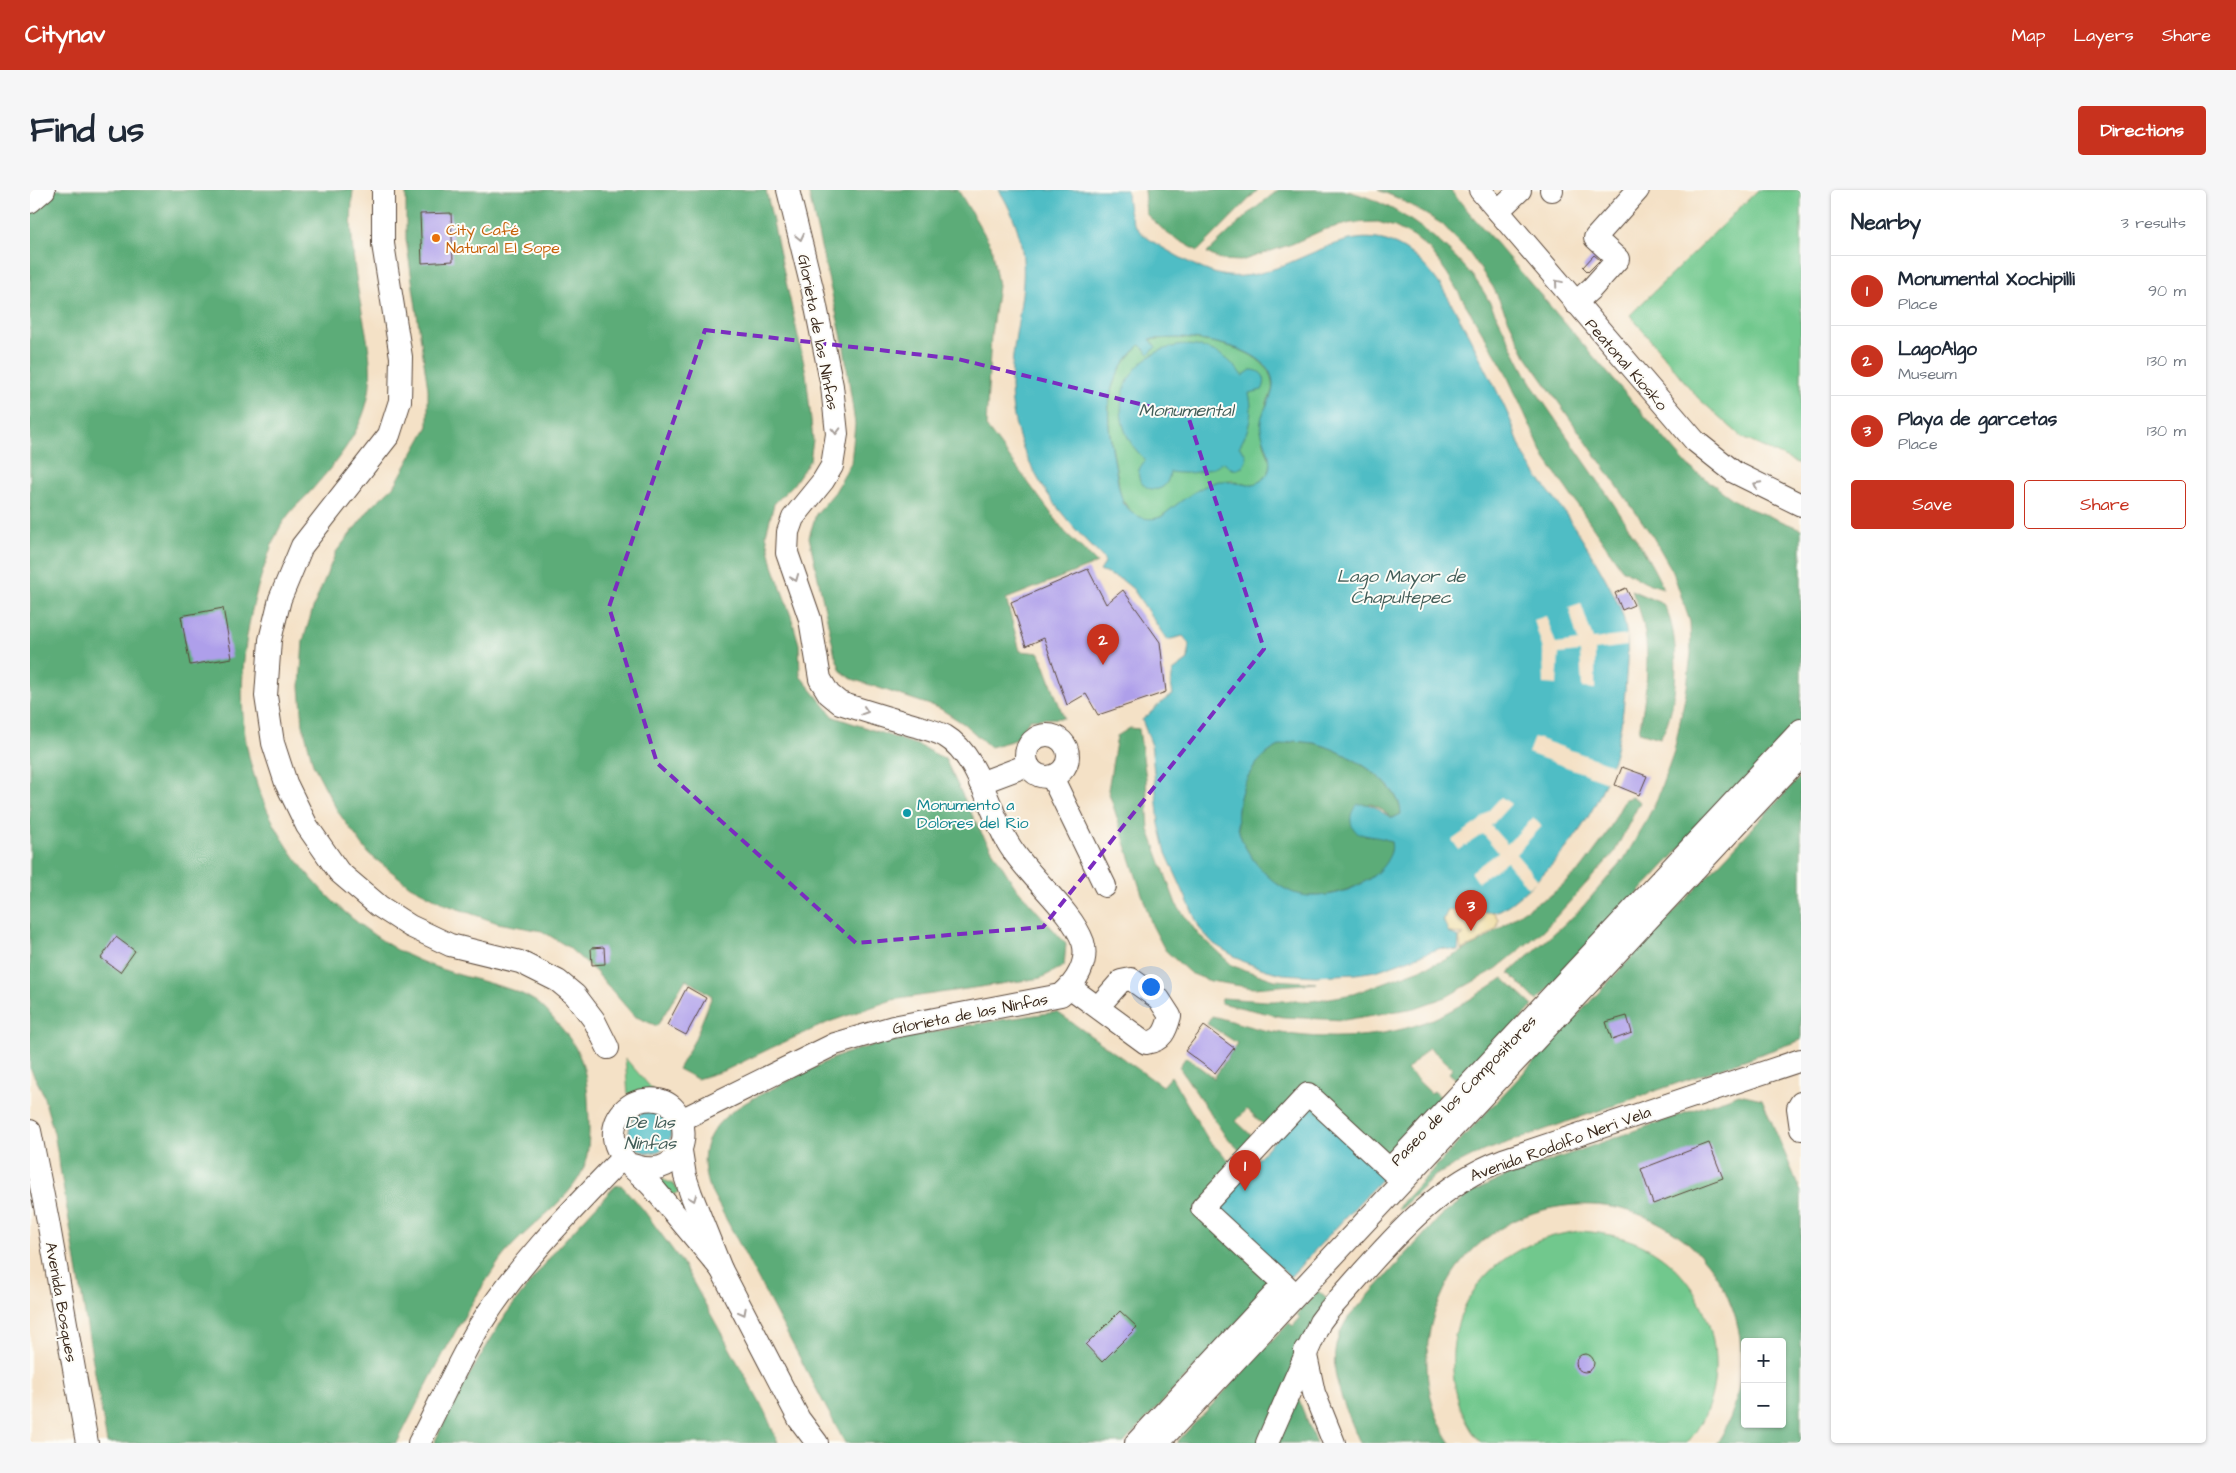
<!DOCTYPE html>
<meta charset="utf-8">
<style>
:root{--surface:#fff;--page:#f6f6f7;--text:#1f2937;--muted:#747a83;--line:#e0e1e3;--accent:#c8321e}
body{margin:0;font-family:"Architects Daughter",sans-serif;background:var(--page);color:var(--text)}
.controls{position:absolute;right:15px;bottom:15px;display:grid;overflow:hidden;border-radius:5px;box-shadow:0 1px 4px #0004}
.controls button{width:45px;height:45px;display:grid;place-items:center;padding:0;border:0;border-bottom:1px solid var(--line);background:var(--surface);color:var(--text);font:25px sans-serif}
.you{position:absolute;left:1120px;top:796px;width:18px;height:18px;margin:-12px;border:4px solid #fff;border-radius:50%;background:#1a73e8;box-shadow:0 0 0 8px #1a73e833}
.badge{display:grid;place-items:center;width:32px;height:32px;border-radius:50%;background:var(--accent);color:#fff;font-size:16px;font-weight:700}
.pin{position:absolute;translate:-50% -41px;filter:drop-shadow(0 1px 2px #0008)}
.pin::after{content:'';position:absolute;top:26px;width:18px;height:15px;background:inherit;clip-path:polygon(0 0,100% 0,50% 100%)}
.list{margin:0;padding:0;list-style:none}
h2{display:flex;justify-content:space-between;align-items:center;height:65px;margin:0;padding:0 20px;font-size:21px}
h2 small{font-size:16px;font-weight:400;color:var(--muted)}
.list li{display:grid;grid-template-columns:32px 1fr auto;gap:15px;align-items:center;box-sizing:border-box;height:70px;padding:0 20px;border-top:1px solid var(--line)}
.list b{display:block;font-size:19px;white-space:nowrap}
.list p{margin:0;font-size:16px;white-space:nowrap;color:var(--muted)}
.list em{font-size:16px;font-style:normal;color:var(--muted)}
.actions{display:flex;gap:10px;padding:15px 20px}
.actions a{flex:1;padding:11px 0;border:1px solid var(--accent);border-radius:5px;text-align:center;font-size:18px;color:var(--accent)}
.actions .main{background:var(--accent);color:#fff}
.map{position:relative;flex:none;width:1771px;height:1253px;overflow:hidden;border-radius:5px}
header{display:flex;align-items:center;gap:30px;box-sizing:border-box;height:70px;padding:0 25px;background:var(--accent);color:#fff}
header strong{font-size:24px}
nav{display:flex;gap:28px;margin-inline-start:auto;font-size:18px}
.intro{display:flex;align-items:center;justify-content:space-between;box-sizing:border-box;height:120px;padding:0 30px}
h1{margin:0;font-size:35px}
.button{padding:12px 22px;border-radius:5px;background:var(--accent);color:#fff;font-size:18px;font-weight:700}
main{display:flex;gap:30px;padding:0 30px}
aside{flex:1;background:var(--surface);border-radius:5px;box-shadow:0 1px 4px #0004}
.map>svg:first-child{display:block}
.green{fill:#71c88d;stroke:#567956}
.forest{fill:#5cac78;stroke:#4c6b4b;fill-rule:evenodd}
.sand{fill:#eeda9e;stroke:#94825e}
.water{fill:#4fbdc5;stroke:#457472;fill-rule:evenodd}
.pier{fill:#f4e1c6}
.building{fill:#ae9fea}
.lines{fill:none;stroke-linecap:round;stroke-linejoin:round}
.minor-casing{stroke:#574537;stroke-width:24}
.minor{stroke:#fff;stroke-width:22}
.oneway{stroke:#a79f9a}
.marked{fill:none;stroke:#7b2cbf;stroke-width:4;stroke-dasharray:10 6;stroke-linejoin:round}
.food-dot{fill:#e8710a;stroke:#fdfcf7;stroke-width:2}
.culture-dot{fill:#0f9aa8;stroke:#fdfcf7;stroke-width:2}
.labels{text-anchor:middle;stroke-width:4;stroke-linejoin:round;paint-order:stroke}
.food-label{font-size:16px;fill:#c56008;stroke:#fdfcf7;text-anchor:start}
.street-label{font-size:16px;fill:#3b2a1e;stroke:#fdfcf7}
.culture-label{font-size:16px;fill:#0d838f;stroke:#fdfcf7;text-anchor:start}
.water-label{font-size:18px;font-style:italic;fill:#425d58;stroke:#fdfcf7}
</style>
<header>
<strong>Citynav</strong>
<nav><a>Map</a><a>Layers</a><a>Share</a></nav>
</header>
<div class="intro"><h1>Find us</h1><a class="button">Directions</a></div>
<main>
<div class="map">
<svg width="1771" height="1253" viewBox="0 0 1771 1253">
<rect width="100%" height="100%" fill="#fdfcf7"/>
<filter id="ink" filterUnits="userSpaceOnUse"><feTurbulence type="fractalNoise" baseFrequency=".02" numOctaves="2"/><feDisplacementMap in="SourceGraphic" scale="10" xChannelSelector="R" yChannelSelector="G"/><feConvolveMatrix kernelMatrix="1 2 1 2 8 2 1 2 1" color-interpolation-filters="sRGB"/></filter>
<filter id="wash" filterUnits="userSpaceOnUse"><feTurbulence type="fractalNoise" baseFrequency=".0096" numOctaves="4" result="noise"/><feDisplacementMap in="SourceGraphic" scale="20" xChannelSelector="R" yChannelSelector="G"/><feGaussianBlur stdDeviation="1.12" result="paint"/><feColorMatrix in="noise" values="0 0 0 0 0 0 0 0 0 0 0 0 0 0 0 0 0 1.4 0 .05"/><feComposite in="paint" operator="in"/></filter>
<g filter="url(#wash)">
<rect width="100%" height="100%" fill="#f4e1c6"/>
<!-- green -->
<g class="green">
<path d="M1728,0h43v275l-58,-27 -45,-40 -68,-83z"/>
<path d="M1119,149c14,0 28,-2 42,0 26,3 77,12 81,43 2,12 -4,15 -6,24 -2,9 -2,18 -3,27 -1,16 16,32 0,46 -9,8 -21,6 -32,1 -15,7 -32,12 -47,20 -8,4 -14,11 -22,16 -18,12 -36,-6 -42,-22 -7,-58 -30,-102 20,-149l9,9z"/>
<path d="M595,868l28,32 -25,4z"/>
<path d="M629,988l14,6 6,8 -10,4z"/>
<path d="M1551,1041c24,2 48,6 70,19 65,38 87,134 36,193h-206c-15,-17 -24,-40 -27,-62 -11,-83 48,-142 127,-150z"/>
</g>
<!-- forest -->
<g class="forest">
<path d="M22,0h301c-4,36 0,71 6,106 6,34 17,72 8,106 -8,34 -35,65 -57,90 -7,8 -15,14 -21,22 -12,15 -17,30 -23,48 -23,64 -33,144 -13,210 21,72 71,131 133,171 27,18 61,29 92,37 20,6 40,10 57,21 8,5 16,15 22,22 22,24 29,43 31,75 1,21 3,48 -4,69 -13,35 -64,63 -86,96 -39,57 -70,119 -101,180h-290l-53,-310 -12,-42 -12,-23v-860z"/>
<path d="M376,0h360l40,183 7,67 -3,20 -17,25 -19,19 -8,30 7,32 18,50 8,28 1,32 34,41 86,29 25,13 34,70 35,56 52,59 -2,22 -23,12 -149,22 -63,22 -58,26 -45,22 -29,9 -19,-10 16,-28 18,-45 -26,-17 -29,47 -23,-10 -38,-44 -28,-25 -26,-16 -44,-8 -51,-18 -37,-19 -41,-32 -31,-42 -25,-48 -10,-39 -3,-39 3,-45 11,-36 22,-53 36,-46 23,-21 33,-59v-37l-22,-150z"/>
<path d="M778,0h150l33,55 7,41 -7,49 -5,91 79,106 32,31 -91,36 14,52 20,2 24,65 -34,1 -15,21 -25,7 -26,-23 -25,-16 -87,-29 -11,-8 -6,-16 -26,-118 7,-23 19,-22 16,-29 4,-39 -11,-77z"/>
<path d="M1114,0h114l-60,61 -30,-17 -22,-20z"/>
<path d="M1248,0c20,0 44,0 64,0 51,9 117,60 143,104 20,34 33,71 55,103 25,37 51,73 75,109 17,27 35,53 48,82l-19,-6 -22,-13 -77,-111 -41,-89 -57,-96 -17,-23 -16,-13 -19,-10 -17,-5 -27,1 -28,7 -31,14 -51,17 -20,-1 -14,-7 39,-37z"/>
<path d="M1348,0h72l238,276 53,39 60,24v191l-264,281 -28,-28 69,-61 46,-53 20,-34 13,-26 17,-48 13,-64 4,-34 -1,-31 -17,-50 -20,-35 -127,-181 -33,-69 -26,-37 -25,-26 -42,-25z"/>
<path d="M1601,400l32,14c19,29 16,106 -3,134l-21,-6c9,-47 15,-98 -8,-142z"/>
<path d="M1100,538l9,1 7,49 3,52 27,74 22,30 35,32 42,14 42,3 -64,5 -43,-7 -20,-8 -25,-23 -13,-25 -44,-135 9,-54z"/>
<path d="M1265,551c6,1 13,1 19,2 28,6 87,39 87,71l-9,4 -14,-11 -9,-4 -4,33h13l13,6c2,8 -1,14 -5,21 -16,23 -58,37 -86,32 -25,-5 -52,-36 -60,-60 -5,-16 -2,-33 3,-48 10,-24 26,-41 52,-46z"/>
<path d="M1771,586v264l-320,112 -45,23 -37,35 -2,-2z"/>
<path d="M1603,607l7,5 -26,51 -70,77 -48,39 -50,28 -31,11 -71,12 -61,-3 -62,-14 1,-5 44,3h46l41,-7 92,-34 37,-19 41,-30 28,-16 30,-26 24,-32 20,-38z"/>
<path d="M1473,788l30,28 -72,77 -12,-10 4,-5 -24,-21 -22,23 24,23 3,-2 11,10 -55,59 -123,-32 -20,-19 -11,12 20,19 -13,14 -19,-20 -45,-67 7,-10 28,21 23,-35 -30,-19 5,-8c21,5 42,13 63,16 51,9 110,7 158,-13 25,-11 47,-26 70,-41z"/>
<path d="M1027,822l105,74 9,-10 38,65 25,24 39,119 -149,159h-279l-137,-258c-18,-60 31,-80 76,-102 23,-11 48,-26 72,-33 15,-5 30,-7 45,-11 51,-12 104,-20 156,-27z"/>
<path d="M1709,904l23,5 39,93v251h-84c15,-23 22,-47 24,-74 2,-29 -4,-55 -17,-80 -52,-101 -192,-113 -263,-26 -12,14 -18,30 -25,46 -16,42 -11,97 15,134h-91c-17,-43 -41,-81 -12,-125l93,-102 32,-24 34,-16zM1715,1152h37v82h-37z"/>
<path d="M591,995l21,23 41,56 82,148 13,31h-344l24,-49 48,-80 52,-67 57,-61z"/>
<path d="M1288,1101l10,9 -68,143h-84l113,-120 4,3 7,-8 -3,-4z"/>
<path d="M1266,1203l20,50h-42z"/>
</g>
<!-- sand -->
<path class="sand" d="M1421,719l41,1 6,9 -1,9 -20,15 -16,7 -2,-13 4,-1v-2c-4,-1 -9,0 -12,-1 -10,-5 -9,-19 0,-24z"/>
<!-- water -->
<g class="water">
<path d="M969,0h128c1,34 9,42 38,59 16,9 34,20 52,25 65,17 124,-64 187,-25 32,20 48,55 65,87 12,24 25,48 36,72 7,14 11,29 17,43 11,23 29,42 43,62 20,30 40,61 55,95 9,21 8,45 6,68 -4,80 -25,140 -82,197 -11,11 -30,30 -44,37 -15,6 -36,-3 -52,0l-5,10 6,13 10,4 -1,14 -17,-3 -65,23 -20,3 -41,2 -32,-2 -16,-4 -23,-8 -30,-18 -14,-15 -34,-76 -7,-29 -8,-81 -9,-23c11,-8 19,-20 31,-25l-2,-11 2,-13 15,-11 1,-17 -6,-7 -16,4 -34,-51 -11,-9 -22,-9 5,-8 -2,-5c-47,-46 -92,-102 -92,-172 1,-75 34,-122 -12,-196zM1120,149c13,0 28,-2 42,0 26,3 78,12 81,44 1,18 -15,28 -12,47 3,15 17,36 2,49 -15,13 -31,-2 -48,3 -20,7 -38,22 -54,35 -16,5 -27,-1 -37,-13 -6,-14 -7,-30 -10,-45 -9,-47 -11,-79 26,-114l9,9 7,-7zM1265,551c6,1 13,1 19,2 28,6 88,39 87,71l-8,4c-16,-6 -15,-15 -35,-14 -5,5 -8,10 -7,18 3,19 27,11 40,20 2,8 -1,13 -5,20 -16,25 -57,38 -85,33 -26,-5 -53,-36 -61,-60 -5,-16 -2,-33 3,-48 10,-24 26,-41 52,-46z"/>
<path d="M1156,155c24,1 43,11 56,31l9,-6c12,0 17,10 11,20l-13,3c5,20 0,38 -10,54 19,13 -4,33 -15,15 -18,10 -34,13 -54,10 -4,35 -49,10 -24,-12 -48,-41 -22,-112 40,-115z"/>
<path d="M1279,914l76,71 -95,102 -77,-71z"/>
<circle cx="620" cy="942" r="21"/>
</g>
<!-- pier -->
<g class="pier">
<path d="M1551,413l12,36 34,-4v11l-32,4v39l-13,-1 -2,-36 -21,2 -2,31 -13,-1 -1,-34 -9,-30 12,-4 10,28 22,-3 -9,-34z"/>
<path d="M1504,547l79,28 -6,17 -79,-29z"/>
<path d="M1471,607l10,7 -20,22 16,18 26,-26 9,8 -26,28 22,26 -10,8 -21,-26 -29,20 -7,-10 27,-20 -15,-18 -24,16 -7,-10 27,-19z"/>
</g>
<g id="blocks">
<!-- building -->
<g class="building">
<path d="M421,23l2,48 -31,2 -2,-49z"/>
<path d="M1564,65l6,5 -12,12 -5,-5z"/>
<path d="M1058,379l18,35 17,-14 37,52 6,50 -68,23 -12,-21 -19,11 -23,-67 -18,8 -15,-44z"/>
<path d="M1596,398l8,17 -12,5 -7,-17z"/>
<path d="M193,418l9,50 -42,7 -9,-49z"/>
<path d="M1592,577l25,9 -8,19 -24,-10z"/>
<path d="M86,747l19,14 -15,21 -19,-14z"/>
<path d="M574,757l1,17 -13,1 -1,-17z"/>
<path d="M657,797l19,11 -20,37 -19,-10z"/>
<path d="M1597,826l5,17 -20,7 -6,-18z"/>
<path d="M1174,836l30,22 -19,25 -30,-22z"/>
<path d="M1679,953l14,35 -70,26 -12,-35z"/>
<path d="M1090,1121l17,16 -35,35 -16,-17z"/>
<circle cx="1555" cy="1173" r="9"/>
</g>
</g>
</g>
<g filter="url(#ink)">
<use href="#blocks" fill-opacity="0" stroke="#574537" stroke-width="1"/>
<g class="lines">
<defs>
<g id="minor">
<path d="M353,0v54l18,113 -1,44 -11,34 -87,111 -22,53 -10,41 -4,56 7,47 13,40 21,43 32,46 40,34 31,20 40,19 70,17 38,19 17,14 19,25 14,28"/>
<path d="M1450,0l215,251 39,31 67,33"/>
<path d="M1521,0h1"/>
<path d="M0,12l14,-12"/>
<path d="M1468,21l22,-21"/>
<path d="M1545,113l17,-15 26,-29 -23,-21 43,-48"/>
<circle cx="1017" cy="566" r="21"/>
<path d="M1022,587l53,109"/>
<path d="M950,593l48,-18"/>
<path d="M1041,798l75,55c16,-2 20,-12 24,-27l-11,-17 -28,-20 -10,2 -23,26"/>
<path d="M1771,913l-3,5 3,21"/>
<path d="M651,930l154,-76 58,-17 168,-32c15,-12 28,-33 22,-53 -12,-33 -56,-66 -75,-99 -19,-32 -30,-88 -63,-107 -11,-6 -27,-9 -39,-13 -22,-6 -44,-13 -66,-20l-11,-9 -9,-15 -10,-60 -23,-66 1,-21 5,-14 30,-37 9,-15 5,-32 -5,-48 -19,-94 -25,-102"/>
<path d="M0,941l18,90 39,222"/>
<path d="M651,961l4,25 6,18 30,75 78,150 18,24"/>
<path d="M602,975c66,22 67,-74 12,-65 -22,3 -37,27 -27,48 7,17 27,28 38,42 22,26 44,53 66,79"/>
<path d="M1360,979l411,-439"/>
<path d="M1266,1105l-94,-87 106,-114 92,85"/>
<path d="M1275,1161l9,42 20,50"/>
<path d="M389,1253c21,-39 38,-80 61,-118 39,-62 92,-115 142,-167"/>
<path d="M1106,1253l148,-159"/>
<path d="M1128,1253l643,-687"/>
<path d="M1237,1253l53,-121 9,-12c52,-57 100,-122 174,-150l298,-100"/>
</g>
</defs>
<!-- minor casing -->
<use href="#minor" class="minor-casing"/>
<!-- minor -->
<use href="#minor" class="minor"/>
</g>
<!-- one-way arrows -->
<defs><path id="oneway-chevron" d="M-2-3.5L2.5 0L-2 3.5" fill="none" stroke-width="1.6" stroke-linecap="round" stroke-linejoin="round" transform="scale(1.25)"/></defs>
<g class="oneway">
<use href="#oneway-chevron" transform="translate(770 47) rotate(77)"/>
<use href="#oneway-chevron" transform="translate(1528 93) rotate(-130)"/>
<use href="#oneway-chevron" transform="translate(806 241) rotate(89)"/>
<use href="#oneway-chevron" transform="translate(1727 295) rotate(-152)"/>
<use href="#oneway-chevron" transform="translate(765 388) rotate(68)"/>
<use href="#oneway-chevron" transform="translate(835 521) rotate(18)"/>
<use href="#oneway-chevron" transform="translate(663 1008) rotate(69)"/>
<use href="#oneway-chevron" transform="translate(713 1122) rotate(62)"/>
</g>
</g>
<!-- marked area -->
<path class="marked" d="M675,140l253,29 230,57 76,233 -221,278 -187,16 -199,-180 -48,-156z"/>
<!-- markers -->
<circle class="food-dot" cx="406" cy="48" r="5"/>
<circle class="culture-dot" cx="877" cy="623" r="5"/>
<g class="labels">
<!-- food labels -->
<g class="food-label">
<text x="416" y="45">City Café<tspan x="416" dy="18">Natural El Sope</tspan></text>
</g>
<!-- street labels -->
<g class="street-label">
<text transform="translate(789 142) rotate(79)" y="6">Glorieta de las Ninfas</text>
<text transform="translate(1597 174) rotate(49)" y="6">Peatonal Kiosko</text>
<text transform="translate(940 823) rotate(-11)" y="6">Glorieta de las Ninfas</text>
<text transform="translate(1433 900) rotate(-46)" y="6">Paseo de los Compositores</text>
<text transform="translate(1530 953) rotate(-20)" y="6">Avenida Rodolfo Neri Vela</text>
<text transform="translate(32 1112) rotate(80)" y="6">Avenida Bosques</text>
</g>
<!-- culture labels -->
<g class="culture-label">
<text x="887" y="620">Monumento a<tspan x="887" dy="18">Dolores del Rio</tspan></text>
</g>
<!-- water labels -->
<g class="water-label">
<text x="1156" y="226">Monumental</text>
<text x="1371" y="392">Lago Mayor de<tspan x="1371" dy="21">Chapultepec</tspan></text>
<text x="620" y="938">De las<tspan x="620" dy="21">Ninfas</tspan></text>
</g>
</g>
</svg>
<div class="controls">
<button>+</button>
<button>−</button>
</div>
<div class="you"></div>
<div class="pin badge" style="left:1215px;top:1001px">1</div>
<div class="pin badge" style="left:1073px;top:475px">2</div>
<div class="pin badge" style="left:1441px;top:741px">3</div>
</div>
<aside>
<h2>Nearby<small>3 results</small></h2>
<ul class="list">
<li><span class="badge">1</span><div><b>Monumental Xochipilli</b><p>Place</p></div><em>90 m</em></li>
<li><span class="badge">2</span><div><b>LagoAlgo</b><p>Museum</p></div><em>130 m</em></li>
<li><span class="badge">3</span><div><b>Playa de garcetas</b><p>Place</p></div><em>130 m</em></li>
</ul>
<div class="actions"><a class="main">Save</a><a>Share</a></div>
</aside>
</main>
